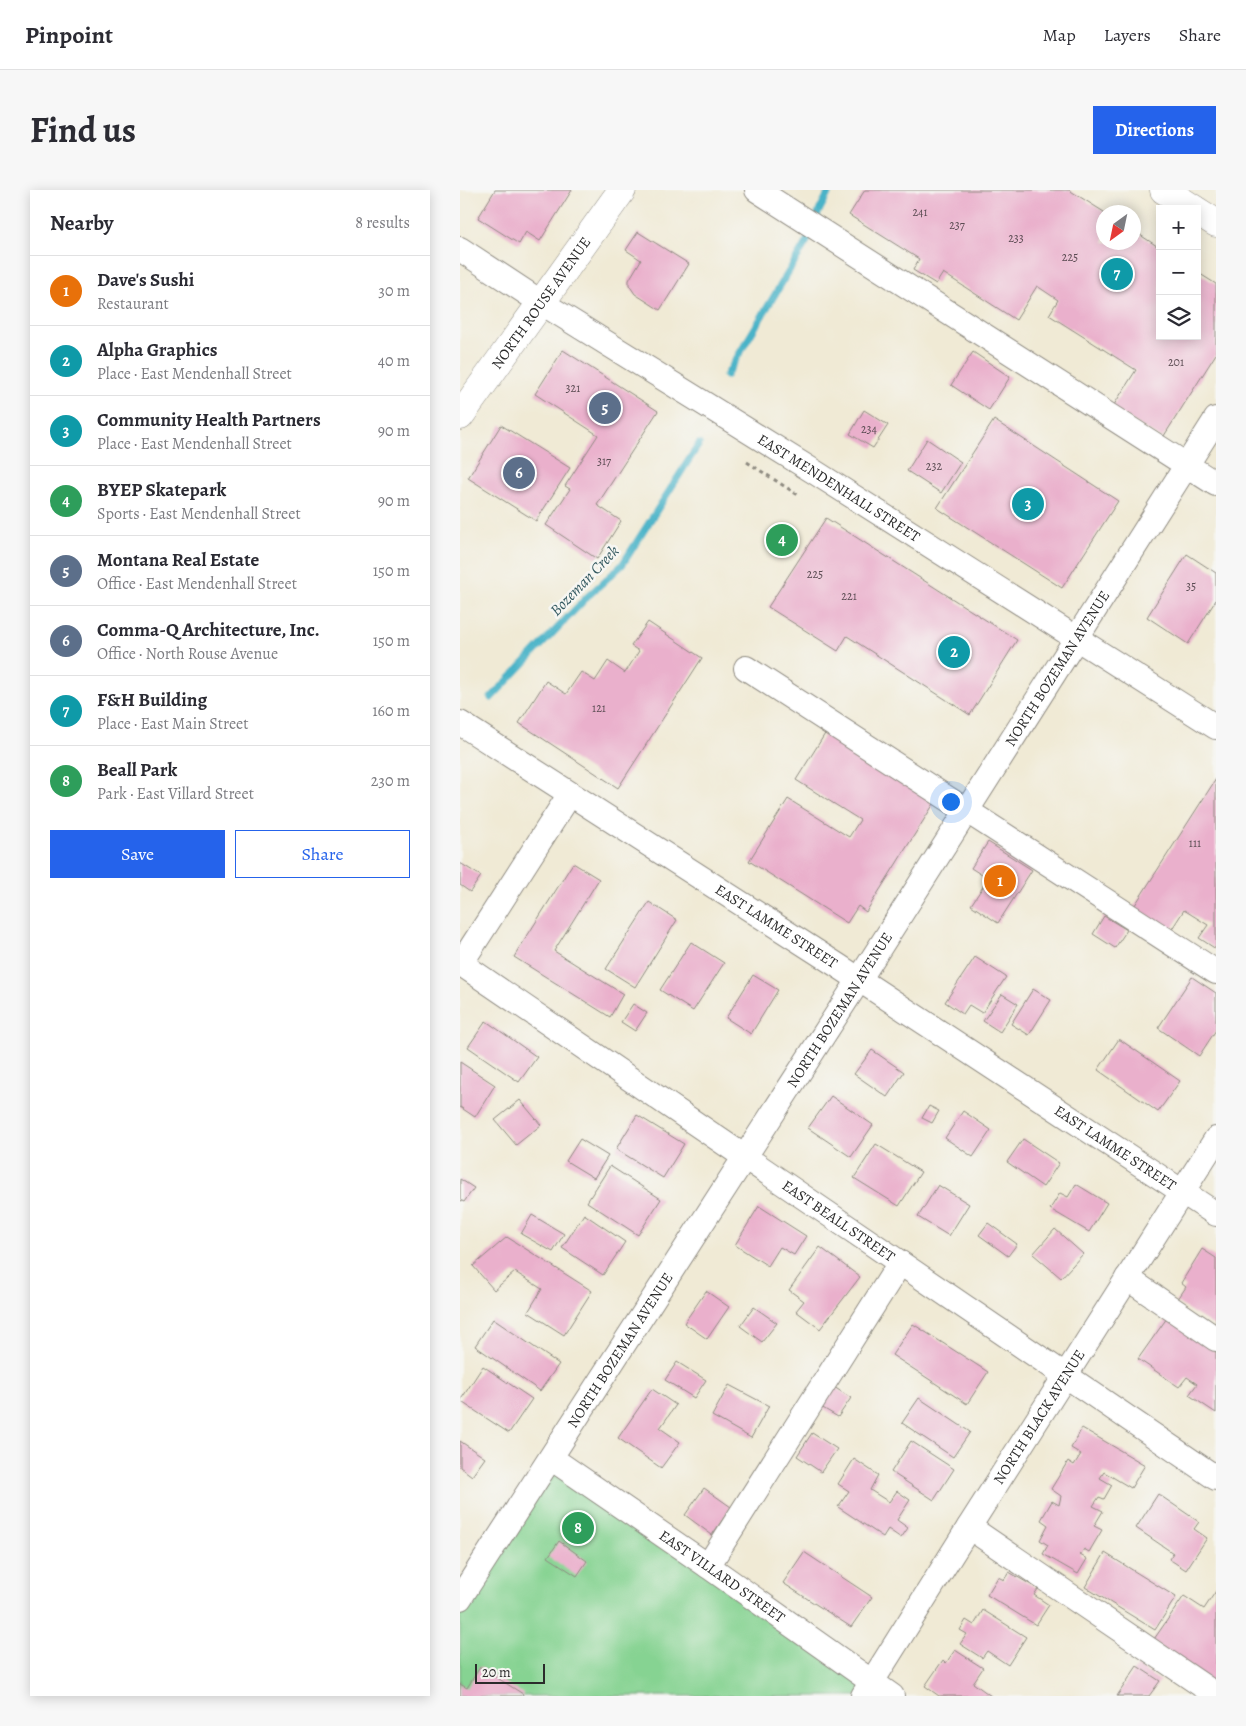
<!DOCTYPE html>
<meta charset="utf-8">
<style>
:root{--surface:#fff;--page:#f7f7f7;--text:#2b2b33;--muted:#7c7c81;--line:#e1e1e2;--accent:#2563eb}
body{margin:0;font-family:Alegreya,serif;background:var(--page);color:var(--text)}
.controls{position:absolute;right:15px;top:15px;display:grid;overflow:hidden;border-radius:0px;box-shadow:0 2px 12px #0003}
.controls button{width:45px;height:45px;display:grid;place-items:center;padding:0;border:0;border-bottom:1px solid var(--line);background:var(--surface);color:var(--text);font:25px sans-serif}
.compass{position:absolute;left:636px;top:15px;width:45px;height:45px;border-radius:50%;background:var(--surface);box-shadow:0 2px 12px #0003;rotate:213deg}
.scale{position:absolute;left:15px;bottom:12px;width:70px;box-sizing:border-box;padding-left:5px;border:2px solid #2b2b2b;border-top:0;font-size:14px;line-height:18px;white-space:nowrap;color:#2b2b2b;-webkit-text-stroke:4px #f6f6f2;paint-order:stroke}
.you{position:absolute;left:490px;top:611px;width:18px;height:18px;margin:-12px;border:4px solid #fff;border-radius:50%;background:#1a73e8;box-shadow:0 0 0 8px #1a73e833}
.badge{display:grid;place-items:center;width:32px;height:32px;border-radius:50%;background:var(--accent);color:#fff;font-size:16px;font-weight:700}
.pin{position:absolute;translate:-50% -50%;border:2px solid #fff;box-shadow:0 1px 5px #0006}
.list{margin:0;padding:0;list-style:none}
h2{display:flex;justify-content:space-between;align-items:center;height:65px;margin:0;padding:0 20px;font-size:21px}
h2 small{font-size:16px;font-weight:400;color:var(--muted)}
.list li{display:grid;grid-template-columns:32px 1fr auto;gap:15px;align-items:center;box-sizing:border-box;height:70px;padding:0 20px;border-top:1px solid var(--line)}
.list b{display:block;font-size:19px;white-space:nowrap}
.list p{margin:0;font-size:16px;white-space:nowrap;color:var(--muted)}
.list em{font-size:16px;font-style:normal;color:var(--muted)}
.actions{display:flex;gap:10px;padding:15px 20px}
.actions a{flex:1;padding:11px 0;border:1px solid var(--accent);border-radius:0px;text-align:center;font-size:18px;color:var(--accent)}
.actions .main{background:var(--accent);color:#fff}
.icon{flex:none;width:28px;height:28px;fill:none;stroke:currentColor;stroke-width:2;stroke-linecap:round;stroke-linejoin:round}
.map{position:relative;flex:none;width:756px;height:1506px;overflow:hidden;border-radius:0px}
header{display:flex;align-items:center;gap:30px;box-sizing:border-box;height:70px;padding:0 25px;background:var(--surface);border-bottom:1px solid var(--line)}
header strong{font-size:24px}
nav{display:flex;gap:28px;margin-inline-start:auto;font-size:18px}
.intro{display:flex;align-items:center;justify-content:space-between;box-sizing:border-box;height:120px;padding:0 30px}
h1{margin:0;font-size:35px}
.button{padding:12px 22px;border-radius:0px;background:var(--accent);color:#fff;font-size:18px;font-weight:700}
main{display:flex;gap:30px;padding:0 30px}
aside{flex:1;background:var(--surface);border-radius:0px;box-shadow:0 2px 12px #0003}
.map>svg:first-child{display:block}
.green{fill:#86d392;stroke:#587f5e}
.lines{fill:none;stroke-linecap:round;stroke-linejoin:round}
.stream{stroke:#4ab3c8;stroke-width:7}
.building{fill:#eab0cc}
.minor-casing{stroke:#8e8a80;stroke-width:26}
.major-casing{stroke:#8e8a80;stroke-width:29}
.highway-casing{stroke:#8e8a80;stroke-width:29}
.path{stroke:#8e8a80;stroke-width:3;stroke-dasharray:4 4;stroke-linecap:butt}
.minor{stroke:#fff;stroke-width:24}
.major{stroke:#fff;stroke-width:28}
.highway{stroke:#fff;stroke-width:28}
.labels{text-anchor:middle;stroke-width:5;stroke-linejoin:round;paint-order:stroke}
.number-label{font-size:12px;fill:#5b4c53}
.street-label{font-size:15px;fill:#2b2b2b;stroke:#f6f6f2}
.water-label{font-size:16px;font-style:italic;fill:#365b62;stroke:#f6f6f2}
</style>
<header>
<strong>Pinpoint</strong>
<nav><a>Map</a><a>Layers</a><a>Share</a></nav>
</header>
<div class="intro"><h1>Find us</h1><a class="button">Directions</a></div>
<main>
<aside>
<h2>Nearby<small>8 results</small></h2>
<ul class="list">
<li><span class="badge" style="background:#e8710a">1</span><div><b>Dave's Sushi</b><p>Restaurant</p></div><em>30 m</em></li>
<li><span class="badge" style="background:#0f9aa8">2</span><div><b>Alpha Graphics</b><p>Place · East Mendenhall Street</p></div><em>40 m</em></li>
<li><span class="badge" style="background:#0f9aa8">3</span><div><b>Community Health Partners</b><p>Place · East Mendenhall Street</p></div><em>90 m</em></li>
<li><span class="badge" style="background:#2e9e5b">4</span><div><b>BYEP Skatepark</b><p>Sports · East Mendenhall Street</p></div><em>90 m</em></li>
<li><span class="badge" style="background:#5c6f8a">5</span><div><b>Montana Real Estate</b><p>Office · East Mendenhall Street</p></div><em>150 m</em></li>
<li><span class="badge" style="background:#5c6f8a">6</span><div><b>Comma-Q Architecture, Inc.</b><p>Office · North Rouse Avenue</p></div><em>150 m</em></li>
<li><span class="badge" style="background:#0f9aa8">7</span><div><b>F&amp;H Building</b><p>Place · East Main Street</p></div><em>160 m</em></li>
<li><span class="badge" style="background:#2e9e5b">8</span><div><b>Beall Park</b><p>Park · East Villard Street</p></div><em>230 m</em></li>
</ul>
<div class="actions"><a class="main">Save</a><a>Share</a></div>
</aside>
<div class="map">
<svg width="756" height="1506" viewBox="0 0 756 1506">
<rect width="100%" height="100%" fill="#f6f6f2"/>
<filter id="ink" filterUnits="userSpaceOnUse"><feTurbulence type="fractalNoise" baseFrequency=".02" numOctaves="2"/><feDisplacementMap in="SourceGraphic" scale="10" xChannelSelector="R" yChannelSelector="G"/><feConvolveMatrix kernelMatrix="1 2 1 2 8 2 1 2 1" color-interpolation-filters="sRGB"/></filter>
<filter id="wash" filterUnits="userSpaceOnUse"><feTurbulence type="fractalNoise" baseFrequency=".0096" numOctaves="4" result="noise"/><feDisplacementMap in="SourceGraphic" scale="20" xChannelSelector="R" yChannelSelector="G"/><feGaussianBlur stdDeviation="1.12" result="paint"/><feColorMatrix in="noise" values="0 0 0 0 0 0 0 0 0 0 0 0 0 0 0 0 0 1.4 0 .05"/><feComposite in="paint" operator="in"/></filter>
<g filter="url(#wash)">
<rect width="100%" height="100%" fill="#f0ead5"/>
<!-- green -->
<path class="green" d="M91,1268l321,224 -9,14h-403v-98z"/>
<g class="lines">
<!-- stream -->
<g class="stream">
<path d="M266,186l81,-135 13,-32 10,-19"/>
<path d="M31,508l97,-102 34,-31 77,-121"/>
</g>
</g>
<g id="blocks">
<!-- building -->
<g class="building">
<path d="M35,0h77l-32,51 -14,-9 -7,12 -41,-26z"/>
<path d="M405,0h204l35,22v30h30v-11l26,17v88h37v-64l19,12v70l-54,85 -50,-31 24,-38 -87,-55 9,-15 -21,-14 -21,34 -73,-47 -7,11 -23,-14 6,-11 -70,-44z"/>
<path d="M178,42l51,32 -29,46 -25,-16 -6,-9v-5l12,-20 -15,-10z"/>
<path d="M103,160l95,61 -61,94 24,16 -24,38 -51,-34 24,-36 -5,-3 33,-51 -63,-41z"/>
<path d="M513,162l37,25 -21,33 -38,-25z"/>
<path d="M404,220l24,15 -15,23 -23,-14z"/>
<path d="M534,230l124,81 -56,87 -125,-80z"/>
<path d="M41,235l69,43 -34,53 -68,-43z"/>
<path d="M467,249l34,23 -20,31 -34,-22z"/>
<path d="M366,328l191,122 -47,75 -123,-79 -9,15 -70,-44z"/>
<path d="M727,364l29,19v27l-28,44 -41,-27z"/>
<path d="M188,432l54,36 -84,130 -99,-65 27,-42 20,13 15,-22 14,9 13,-20 17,12 14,-22 -8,-5z"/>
<path d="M368,539l107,73 -69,110 -8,-6 -11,17 -98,-62 39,-62 61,38 11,-17 -64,-40z"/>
<path d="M756,589v170l-17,-11 9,-13 -24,-15 -14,22 -37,-24z"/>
<path d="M528,652l44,28 -34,53 -27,-18 17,-26 -17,-11z"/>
<path d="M0,673l21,13 -11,16 -10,-7z"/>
<path d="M113,673l26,16 -45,72 69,43 -13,23 -96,-60z"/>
<path d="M189,712l28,18 -42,67 -29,-18z"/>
<path d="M644,726l23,14 -12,18 -22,-14z"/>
<path d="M231,752l33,21 -31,48 -33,-21z"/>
<path d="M515,767l31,20 -24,36 -13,-8 -6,9 -18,-12z"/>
<path d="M293,785l25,15 -27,44 -25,-16z"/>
<path d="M732,787l24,16v37l-17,26 -41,-28z"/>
<path d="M573,799l18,11 -22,35 -18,-11z"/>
<path d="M542,804l16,10 -18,28 -17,-11z"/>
<path d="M173,814l14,9 -12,18 -14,-9z"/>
<path d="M26,831l51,36 -18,25 -51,-35z"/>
<path d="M659,849l61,42 -22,31 -60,-42z"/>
<path d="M412,860l32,22 -17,25 -33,-23z"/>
<path d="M0,872l35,23 -20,32 -15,-10z"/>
<path d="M371,906l42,29 -22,32 -43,-29z"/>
<path d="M60,910l21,25 -25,20 -21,-25z"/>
<path d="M469,916l10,5 -7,12 -10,-5z"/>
<path d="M503,921l28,19 -18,27 -28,-19z"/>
<path d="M177,925l47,29 -21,34 -47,-29z"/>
<path d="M120,949l28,17 -14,22 -28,-17z"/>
<path d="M563,949l36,24 -16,24 -36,-25z"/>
<path d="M416,954l45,28 -22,34 -45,-28z"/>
<path d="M150,976l51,33 -23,36 -51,-33z"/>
<path d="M0,989l14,9 -10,14 -4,-2z"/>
<path d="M616,994l31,19 -18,29 -39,-23 10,-16 8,4z"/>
<path d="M478,995l31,19 -20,32 -31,-19z"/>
<path d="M299,1016l47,30 -12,19 -14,-8 -12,19 -33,-21z"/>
<path d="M124,1024l41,28 -22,33 -41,-27z"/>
<path d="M72,1025l32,19 -11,18 -32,-18z"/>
<path d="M528,1033l29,21 -9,12 -29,-21z"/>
<path d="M595,1039l28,25 -22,24 -28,-24z"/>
<path d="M47,1047l85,54 -28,44 -36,-23 14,-23 -27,-17 -21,18 -21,-24z"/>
<path d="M360,1057l40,30 -40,52 -24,-18 8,-10 -15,-11z"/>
<path d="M742,1059l14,9v69l-40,-25 10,-15 -5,-4z"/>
<path d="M246,1101l23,16 -22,32 -23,-16z"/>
<path d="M294,1117l23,16 -15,19 -22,-16z"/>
<path d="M707,1128l49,34v61l-27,-18 8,-11 -10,-7 -8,10 -41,-28z"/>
<path d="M33,1129l66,45 -19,27 -65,-45z"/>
<path d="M453,1134l75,48 -21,32 -75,-49z"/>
<path d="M217,1172l29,18 -12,18 -29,-18z"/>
<path d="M23,1176l49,33 -23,34 -49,-32z"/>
<path d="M269,1195l40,21 -18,32 -39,-22z"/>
<path d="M374,1197l17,11 -13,19 -17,-10z"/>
<path d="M192,1199l24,16 -16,23 20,14 -19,26 -43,-30z"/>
<path d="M459,1208l51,34 -17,25 -51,-34z"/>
<path d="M622,1238l63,37 -14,23 -27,-16 -4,6 12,7 -8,14 -5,-2 -6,9 10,5 -9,15 8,4 -13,22 -5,-3 -4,6 7,4 -9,15 -35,-20 5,-9 -8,-5 8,-15 -7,-5 11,-19 7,4 2,-9 -10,-7 17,-28 6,4 7,-11 -10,-6z"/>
<path d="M352,1243l25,16 -16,23 -24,-16z"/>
<path d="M0,1251l25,17 -13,18 -12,-9z"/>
<path d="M451,1251l43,28 -20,31 -43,-28z"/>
<path d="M394,1269l24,16 -8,15 19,12 8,-11 13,9 -13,20 11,8 -7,10 -13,-9 -5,8 -45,-30 11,-16 -11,-7z"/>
<path d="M244,1298l27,19 -19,28 -27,-20z"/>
<path d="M698,1304l41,28 -5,7 13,9 -21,32 -17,-11 4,-6 -37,-25z"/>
<path d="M99,1351l28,20 -10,15 -29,-19z"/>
<path d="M344,1362l68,45 -21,30 -68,-44z"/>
<path d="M645,1363l71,44 -21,33 -70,-43z"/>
<path d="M549,1382l29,17 -4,6 15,10 -13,20 -49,-30 11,-18 6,3z"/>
<path d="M756,1401v95l-64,-44 32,-46 20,13z"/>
<path d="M523,1420l43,27 -18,28 -21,-14 -5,7 -22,-14 7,-10 -7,-4 6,-10 8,5z"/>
<path d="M495,1460l28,18 -10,15 18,13h-52l-14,-10 18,-26 3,3z"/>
<path d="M677,1476l23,15 -11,15h-32z"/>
<path d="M20,1477l43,27 -1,2h-62v-12l7,4z"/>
</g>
</g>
</g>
<g filter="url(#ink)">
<use href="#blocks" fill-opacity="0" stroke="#8e8a80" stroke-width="1"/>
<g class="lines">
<defs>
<g id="minor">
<path d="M297,0l459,294"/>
<path id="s1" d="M0,59l82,54 271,168 403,256"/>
<path d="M286,478l470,304"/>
<path id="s2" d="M0,533l377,242 379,249"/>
<path id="s3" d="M0,773l756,515"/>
<path d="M0,775l110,-171"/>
<path d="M667,1088l89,61"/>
<path id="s4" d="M91,1268l157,108 184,130"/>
<path d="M509,1337l247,168"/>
<path d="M248,1376l192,-303"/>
<path id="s5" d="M0,1408l399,-618 357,-561"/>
<path id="s6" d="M403,1506l106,-169 247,-388"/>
</g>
<g id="major">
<path id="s7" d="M0,226l162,-226"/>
</g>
<g id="highway">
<path d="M704,0l30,19"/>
<path d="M737,21l19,12"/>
</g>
</defs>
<!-- minor casing -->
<use href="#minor" class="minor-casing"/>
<!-- major casing -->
<use href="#major" class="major-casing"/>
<!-- highway casing -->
<use href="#highway" class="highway-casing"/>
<!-- path -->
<path class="path" d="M287,272l51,33"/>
<!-- minor -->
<use href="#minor" class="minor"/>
<!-- major -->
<use href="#major" class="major"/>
<!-- highway -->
<use href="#highway" class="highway"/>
</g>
</g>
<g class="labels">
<!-- number labels -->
<g class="number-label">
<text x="460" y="26">241</text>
<text x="497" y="39">237</text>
<text x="556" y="52">233</text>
<text x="610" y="71">225</text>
<text x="716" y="176">201</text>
<text x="113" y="202">321</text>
<text x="409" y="243">234</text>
<text x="144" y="275">317</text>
<text x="474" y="280">232</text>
<text x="355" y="388">225</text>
<text x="731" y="400">35</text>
<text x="389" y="410">221</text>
<text x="139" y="522">121</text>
<text x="735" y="657">111</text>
</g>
<!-- street labels -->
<g class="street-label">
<text dy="5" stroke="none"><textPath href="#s7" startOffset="139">NORTH ROUSE AVENUE</textPath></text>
<text dy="5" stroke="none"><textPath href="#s1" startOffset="448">EAST MENDENHALL STREET</textPath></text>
<text dy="5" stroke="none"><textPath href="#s5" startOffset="1105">NORTH BOZEMAN AVENUE</textPath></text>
<text dy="5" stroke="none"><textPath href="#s2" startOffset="376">EAST LAMME STREET</textPath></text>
<text dy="5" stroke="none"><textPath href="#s5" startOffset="700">NORTH BOZEMAN AVENUE</textPath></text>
<text dy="5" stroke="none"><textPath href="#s2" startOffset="781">EAST LAMME STREET</textPath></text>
<text dy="5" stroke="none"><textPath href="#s3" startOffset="458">EAST BEALL STREET</textPath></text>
<text dy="5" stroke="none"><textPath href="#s5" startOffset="295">NORTH BOZEMAN AVENUE</textPath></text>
<text dy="5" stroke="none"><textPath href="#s6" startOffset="330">NORTH BLACK AVENUE</textPath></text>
<text dy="5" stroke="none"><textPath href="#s4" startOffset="208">EAST VILLARD STREET</textPath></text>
</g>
<!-- water labels -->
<g class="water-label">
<text transform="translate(124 390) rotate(-46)" y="6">Bozeman Creek</text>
</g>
</g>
</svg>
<div class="controls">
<button>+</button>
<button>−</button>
<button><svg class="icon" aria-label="layers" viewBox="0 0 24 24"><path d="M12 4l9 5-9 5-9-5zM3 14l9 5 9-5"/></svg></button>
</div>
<svg class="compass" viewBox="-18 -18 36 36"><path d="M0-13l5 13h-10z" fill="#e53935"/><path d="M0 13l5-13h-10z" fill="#7c7c81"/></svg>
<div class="scale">20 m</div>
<div class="you"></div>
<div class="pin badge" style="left:540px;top:691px;background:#e8710a">1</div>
<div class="pin badge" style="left:494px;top:462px;background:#0f9aa8">2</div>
<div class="pin badge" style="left:568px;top:314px;background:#0f9aa8">3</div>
<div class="pin badge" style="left:322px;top:350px;background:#2e9e5b">4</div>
<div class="pin badge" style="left:145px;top:218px;background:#5c6f8a">5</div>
<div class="pin badge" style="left:59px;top:283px;background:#5c6f8a">6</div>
<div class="pin badge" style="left:657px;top:84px;background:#0f9aa8">7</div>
<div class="pin badge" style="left:118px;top:1338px;background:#2e9e5b">8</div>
</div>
</main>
